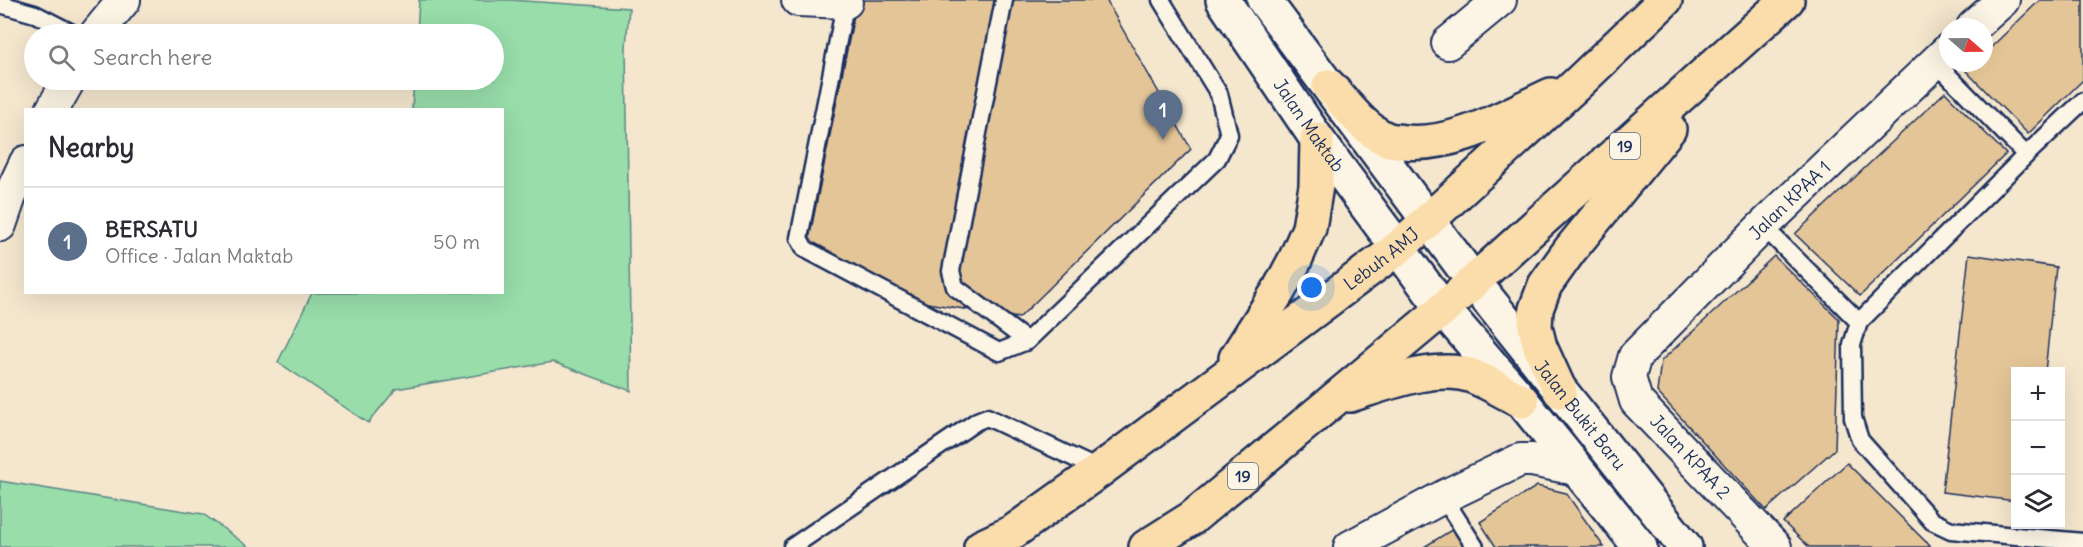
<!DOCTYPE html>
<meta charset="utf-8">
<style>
:root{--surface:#fff;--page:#f7f7f7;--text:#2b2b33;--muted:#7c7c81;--line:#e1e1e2;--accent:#1a73e8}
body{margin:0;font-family:Delius,sans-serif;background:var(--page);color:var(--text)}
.controls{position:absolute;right:18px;bottom:18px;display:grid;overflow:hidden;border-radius:0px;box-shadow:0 6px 24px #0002}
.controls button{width:54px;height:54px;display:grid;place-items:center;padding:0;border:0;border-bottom:2px solid var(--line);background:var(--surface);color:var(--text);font:30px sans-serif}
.compass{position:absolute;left:1939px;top:18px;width:54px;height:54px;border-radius:50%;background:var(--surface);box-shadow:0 6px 24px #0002;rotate:110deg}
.you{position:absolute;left:1312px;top:288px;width:21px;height:21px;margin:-15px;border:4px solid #fff;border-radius:50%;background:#1a73e8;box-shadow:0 0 0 9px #1a73e833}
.badge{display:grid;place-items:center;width:39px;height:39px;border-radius:50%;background:var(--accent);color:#fff;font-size:20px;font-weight:700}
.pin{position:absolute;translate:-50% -50px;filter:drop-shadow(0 2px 3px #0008)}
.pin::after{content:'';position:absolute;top:32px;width:21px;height:18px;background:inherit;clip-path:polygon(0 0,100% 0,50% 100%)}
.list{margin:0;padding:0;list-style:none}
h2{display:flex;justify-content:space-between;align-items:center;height:78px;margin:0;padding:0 24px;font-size:26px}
h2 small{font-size:20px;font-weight:400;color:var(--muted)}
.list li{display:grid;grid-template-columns:39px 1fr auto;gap:18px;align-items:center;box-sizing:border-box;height:108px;padding:0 24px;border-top:2px solid var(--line)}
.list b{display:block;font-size:22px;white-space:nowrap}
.list p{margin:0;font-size:20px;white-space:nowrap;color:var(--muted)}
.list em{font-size:20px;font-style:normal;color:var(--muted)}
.icon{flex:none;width:33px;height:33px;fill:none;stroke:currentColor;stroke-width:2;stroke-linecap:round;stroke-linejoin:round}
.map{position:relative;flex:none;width:2083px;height:547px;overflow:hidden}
.search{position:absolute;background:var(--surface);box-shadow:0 6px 24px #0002;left:24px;top:24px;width:480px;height:66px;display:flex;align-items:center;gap:15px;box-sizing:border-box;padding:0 21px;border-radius:33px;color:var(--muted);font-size:22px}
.panel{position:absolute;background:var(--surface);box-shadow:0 6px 24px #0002;left:24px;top:108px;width:480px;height:186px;border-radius:0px}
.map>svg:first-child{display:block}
.green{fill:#98ddaa;stroke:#5a8684;stroke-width:1.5}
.building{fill:#e4c597;stroke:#1b2f5e;stroke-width:1.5}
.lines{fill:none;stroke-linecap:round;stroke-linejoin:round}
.service-casing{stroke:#1b2f5e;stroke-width:21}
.minor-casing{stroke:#1b2f5e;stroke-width:36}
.secondary-casing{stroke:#1b2f5e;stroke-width:38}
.trunk-casing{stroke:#1b2f5e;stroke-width:38}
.service{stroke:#fcf5e5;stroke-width:16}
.minor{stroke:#fcf5e5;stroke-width:32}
.secondary{stroke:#fcf5e5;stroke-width:33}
.trunk{stroke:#faddab;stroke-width:33}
.labels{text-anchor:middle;stroke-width:4.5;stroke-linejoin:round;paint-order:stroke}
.shield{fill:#fcf5e5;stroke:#5e6a86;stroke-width:1.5}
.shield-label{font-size:16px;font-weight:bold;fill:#1b2f5e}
.street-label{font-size:18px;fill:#1b2f5e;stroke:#fcf5e5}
</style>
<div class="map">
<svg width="2083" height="547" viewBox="0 0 2083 547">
<rect width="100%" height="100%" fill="#f5e7ce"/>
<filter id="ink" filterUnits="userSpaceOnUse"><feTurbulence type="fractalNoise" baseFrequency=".0167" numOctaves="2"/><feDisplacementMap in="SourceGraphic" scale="12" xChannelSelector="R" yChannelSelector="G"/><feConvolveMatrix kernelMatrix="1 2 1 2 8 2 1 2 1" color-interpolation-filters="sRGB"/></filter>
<g filter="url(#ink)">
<!-- green -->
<g class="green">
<path d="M419,0h91l119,8 -3,39 5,344 -78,-29 -157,27 -28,34 -90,-61 34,-69 190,-1v-182l-90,-1 2,-29h80v-46h-77z"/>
<path d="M0,481l203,33 46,33h-249z"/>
</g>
<!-- building -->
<g class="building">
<path d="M857,0h249l85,149 -172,169 -104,-17 -106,-61z"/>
<path d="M2040,0h43v80l-55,54 -62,-63 8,-8h10v-9z"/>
<path d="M1945,92l61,62 -146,142 -65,-62z"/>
<path d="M1969,254l87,13 -11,105h-29v129l-74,-9z"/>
<path d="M1774,256l65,63 -4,130 -69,61 -109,-118 4,-31z"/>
<path d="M1847,463l84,84h-122l-26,-25z"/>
<path d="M1537,486l29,7 38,54h-108l-16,-25z"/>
<path d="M1453,529l12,18h-41z"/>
</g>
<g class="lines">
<defs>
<g id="service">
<path d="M846,0l-47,238 6,11 194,103 28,-11 190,-182 12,-24 -10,-41 -58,-94"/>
<path d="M1004,0l-53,271 4,16 72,54"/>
<path d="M0,4l35,10 39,20"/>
<path d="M1935,62l91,93"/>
<path d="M2083,101l-57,54 -167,167 -7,23 1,73 7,22 72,81 19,9 132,12"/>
<path d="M1763,226l96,96"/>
<path d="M1443,497l32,50"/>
<path d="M792,547l185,-126 10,-4 113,53"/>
</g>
<g id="minor">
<path d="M798,0l48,2"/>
<path d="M1973,27l30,-27"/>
<path d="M96,34l28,-34"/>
<path d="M1448,43l52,-43"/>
<path d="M52,110l17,-30"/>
<path d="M0,225l10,-29 16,-34"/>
<path d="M1350,547l93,-50 77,-37h12l45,9"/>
<path id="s1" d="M1775,547l-139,-146 -7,-24 6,-21 128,-130 185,-176"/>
</g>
<g id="secondary">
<path id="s2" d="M1223,0l94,139 126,170 79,92 118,146"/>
<path id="s3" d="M1264,0l210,282 211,265"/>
</g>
<g id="trunk">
<path d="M1329,86c17,18 33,42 57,53 5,2 12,2 18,3 51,5 101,-26 147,-47"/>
<path d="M1236,358l43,-68 16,-30 14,-32 7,-42 1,-47"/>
<path d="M1560,391l-20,-44 -5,-20 1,-18 9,-24 25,-35 99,-121"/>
<path d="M1350,395c35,-11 87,-32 122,-19 18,7 34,17 50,25"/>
<path id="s4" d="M981,547l32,-15 87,-62 298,-222 180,-165 87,-83"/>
<path d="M1146,547l46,-29 251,-209 344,-309"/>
</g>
</defs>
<!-- service casing -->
<use href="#service" class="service-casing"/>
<!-- minor casing -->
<use href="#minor" class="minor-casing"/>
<!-- secondary casing -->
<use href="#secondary" class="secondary-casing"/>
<!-- trunk casing -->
<use href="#trunk" class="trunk-casing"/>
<!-- service -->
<use href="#service" class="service"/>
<!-- minor -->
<use href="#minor" class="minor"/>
<!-- secondary -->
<use href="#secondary" class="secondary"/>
<!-- trunk -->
<use href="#trunk" class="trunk"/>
</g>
</g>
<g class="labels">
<!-- shield labels -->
<g class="shield">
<rect x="1610" y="133" width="30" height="26" rx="4.5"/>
<rect x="1228" y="463" width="30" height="26" rx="4.5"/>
</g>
<g class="shield-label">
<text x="1625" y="152">19</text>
<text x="1243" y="482">19</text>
</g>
<!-- street labels -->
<g class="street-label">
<text dy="6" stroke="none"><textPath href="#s2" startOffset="152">Jalan Maktab</textPath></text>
<text dy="6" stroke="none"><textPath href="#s1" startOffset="468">Jalan KPAA 1</textPath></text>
<text dy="6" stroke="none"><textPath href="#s4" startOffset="494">Lebuh AMJ</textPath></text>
<text dy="6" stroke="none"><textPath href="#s3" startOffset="522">Jalan Bukit Baru</textPath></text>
<text transform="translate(1690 457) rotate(47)" y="6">Jalan KPAA 2</text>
</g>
</g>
</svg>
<div class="controls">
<button>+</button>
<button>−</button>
<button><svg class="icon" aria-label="layers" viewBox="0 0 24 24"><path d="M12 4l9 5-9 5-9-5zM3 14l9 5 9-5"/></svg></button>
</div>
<svg class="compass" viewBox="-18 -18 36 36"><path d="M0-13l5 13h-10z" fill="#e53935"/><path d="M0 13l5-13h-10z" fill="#7c7c81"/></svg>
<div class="you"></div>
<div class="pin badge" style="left:1163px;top:140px;background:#5c6f8a">1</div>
<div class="search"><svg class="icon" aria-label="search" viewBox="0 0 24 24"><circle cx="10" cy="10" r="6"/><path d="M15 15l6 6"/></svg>Search here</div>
<section class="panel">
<h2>Nearby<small></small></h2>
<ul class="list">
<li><span class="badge" style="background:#5c6f8a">1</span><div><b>BERSATU</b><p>Office · Jalan Maktab</p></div><em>50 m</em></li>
</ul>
</section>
</div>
